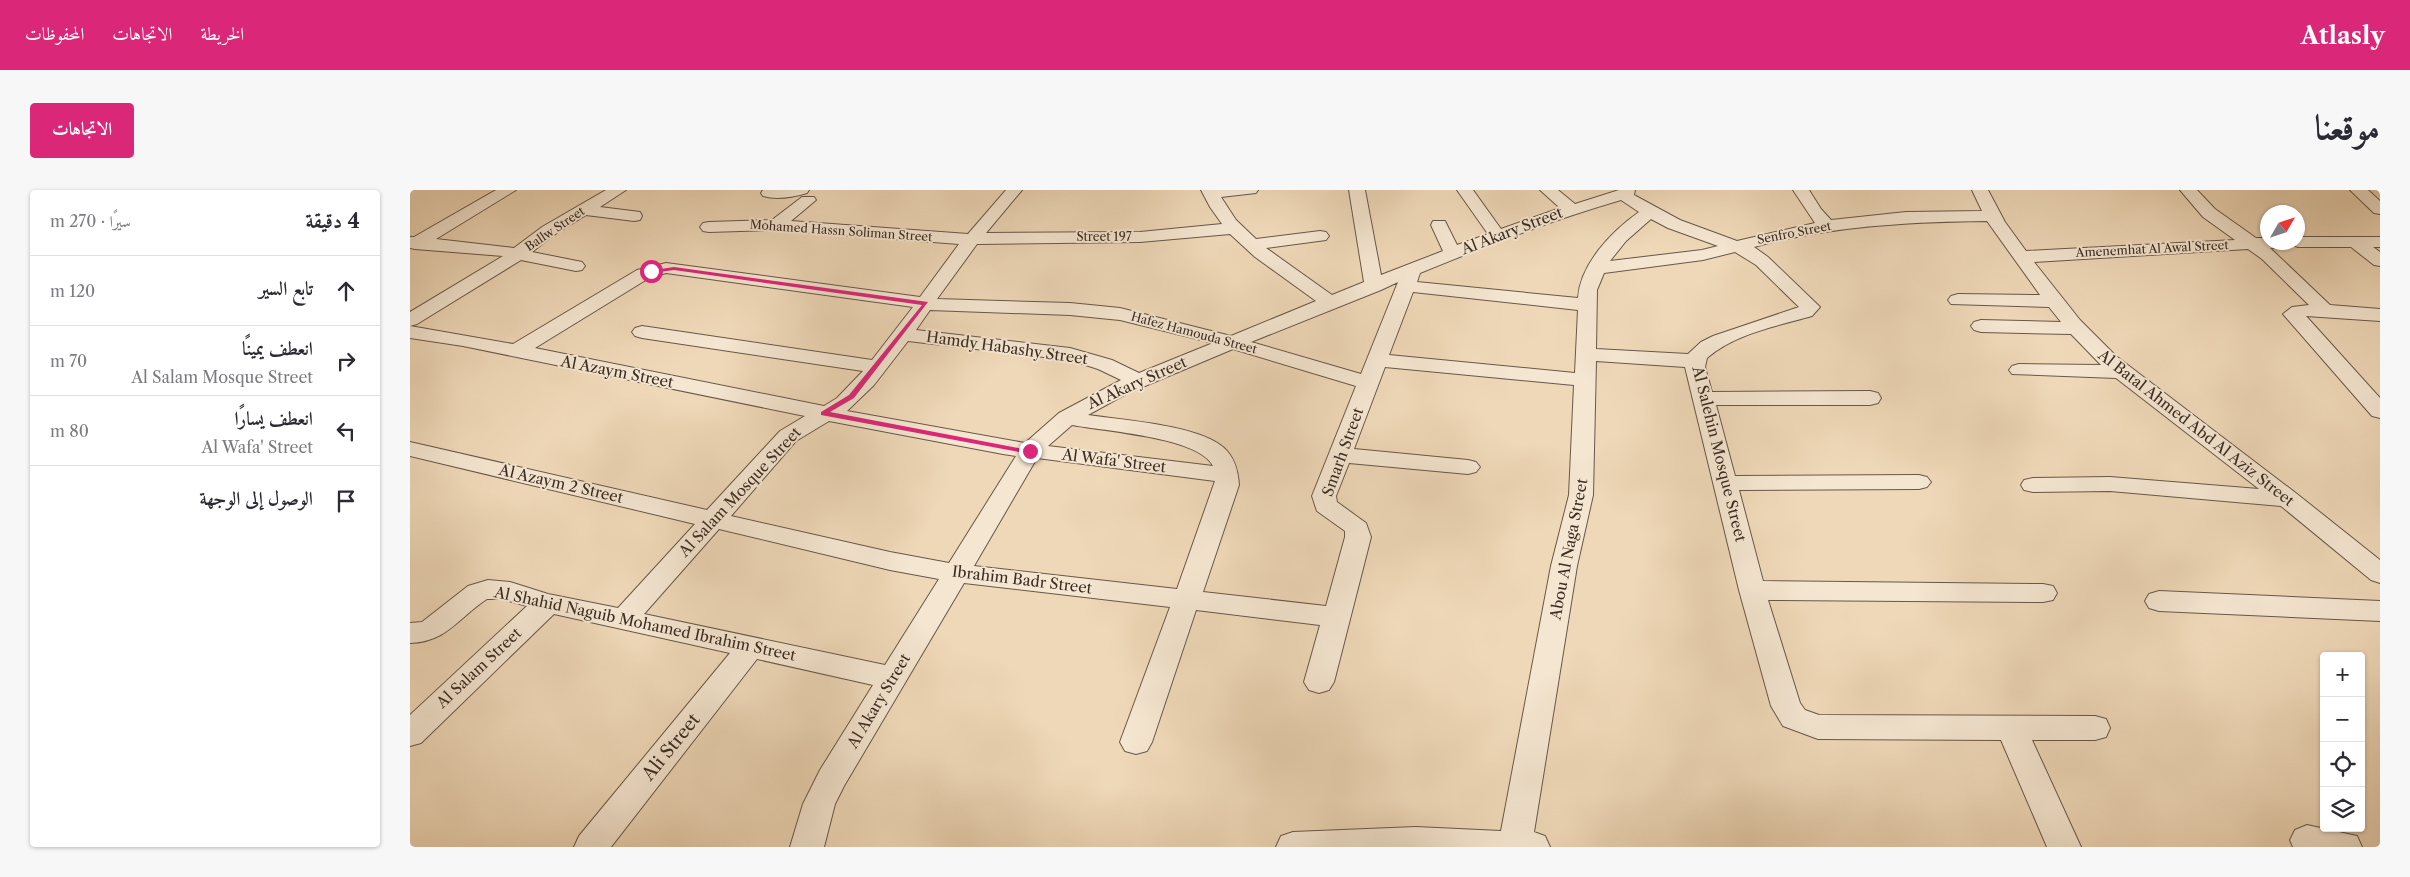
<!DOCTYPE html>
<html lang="ar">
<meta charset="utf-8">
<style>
:root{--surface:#fff;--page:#f7f7f7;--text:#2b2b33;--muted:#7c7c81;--line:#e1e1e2;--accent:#db2777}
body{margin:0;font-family:"Libre Caslon Text",Amiri,serif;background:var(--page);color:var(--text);direction:rtl}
.controls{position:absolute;right:15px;bottom:15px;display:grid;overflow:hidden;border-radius:5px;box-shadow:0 1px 4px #0004}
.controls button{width:45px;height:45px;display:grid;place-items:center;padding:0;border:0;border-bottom:1px solid var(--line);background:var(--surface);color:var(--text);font:25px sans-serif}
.compass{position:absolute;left:1850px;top:15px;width:45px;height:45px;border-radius:50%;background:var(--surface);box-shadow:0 1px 4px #0004;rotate:51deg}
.stop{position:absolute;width:15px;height:15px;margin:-11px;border:4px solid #db2777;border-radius:50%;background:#fff}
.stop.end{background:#db2777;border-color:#fff;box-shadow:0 1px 5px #0008}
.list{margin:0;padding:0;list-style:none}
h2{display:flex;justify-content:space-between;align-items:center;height:65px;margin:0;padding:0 20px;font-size:21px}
h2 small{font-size:16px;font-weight:400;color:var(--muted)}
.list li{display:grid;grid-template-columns:32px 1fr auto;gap:15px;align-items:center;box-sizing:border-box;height:70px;padding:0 20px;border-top:1px solid var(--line)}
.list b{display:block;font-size:19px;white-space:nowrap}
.list p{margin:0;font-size:16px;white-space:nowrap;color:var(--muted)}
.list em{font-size:16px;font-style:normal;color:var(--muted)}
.icon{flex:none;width:28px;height:28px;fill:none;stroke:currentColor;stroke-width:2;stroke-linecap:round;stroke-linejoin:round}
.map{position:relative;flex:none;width:1970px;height:657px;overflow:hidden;direction:ltr;border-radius:5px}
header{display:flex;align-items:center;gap:30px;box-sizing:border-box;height:70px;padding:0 25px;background:var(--accent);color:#fff}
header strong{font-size:24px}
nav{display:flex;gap:28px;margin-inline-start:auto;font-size:18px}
.intro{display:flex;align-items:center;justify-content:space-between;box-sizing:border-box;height:120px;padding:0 30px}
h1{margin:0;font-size:35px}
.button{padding:12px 22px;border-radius:5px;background:var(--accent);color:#fff;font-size:18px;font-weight:700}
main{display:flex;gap:30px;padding:0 30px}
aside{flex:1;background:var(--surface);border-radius:5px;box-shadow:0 1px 4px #0004}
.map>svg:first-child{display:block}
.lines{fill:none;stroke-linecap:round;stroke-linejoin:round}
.minor-casing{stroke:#675849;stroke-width:2}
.minor{fill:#f5e6d1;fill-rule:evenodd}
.route{fill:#db2777}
.labels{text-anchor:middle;stroke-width:4;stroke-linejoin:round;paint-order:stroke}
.far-street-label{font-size:12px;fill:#3a2d24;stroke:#f5e6d1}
.street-label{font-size:15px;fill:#3a2d24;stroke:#f5e6d1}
.near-street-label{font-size:18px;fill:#3a2d24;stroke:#f5e6d1}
</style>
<header>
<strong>Atlasly</strong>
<nav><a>الخريطة</a><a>الاتجاهات</a><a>المحفوظات</a></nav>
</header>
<div class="intro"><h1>موقعنا</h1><a class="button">الاتجاهات</a></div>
<main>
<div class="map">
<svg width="1970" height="657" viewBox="0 0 1970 657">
<rect width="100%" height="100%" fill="#efd8b8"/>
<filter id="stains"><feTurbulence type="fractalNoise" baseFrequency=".004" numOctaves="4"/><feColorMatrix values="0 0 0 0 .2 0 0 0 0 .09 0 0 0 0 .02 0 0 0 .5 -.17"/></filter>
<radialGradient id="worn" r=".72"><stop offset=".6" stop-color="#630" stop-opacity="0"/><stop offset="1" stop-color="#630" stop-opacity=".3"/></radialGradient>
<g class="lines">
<defs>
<g id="minor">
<path d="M86,0h20l-80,49 78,9 28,-21 64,-37h20l-26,17 40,5 2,4 -2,4 -6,1 -48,-6 -32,20 -22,17 50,10 3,4 -3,4 -6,1 -55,-11 -104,64 -7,2v-14l93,-56 -88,-7 -5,-1v-11h4z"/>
<path d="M353,0h46l-2,3c-13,4 -31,7 -44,3l-2,-3z"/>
<path d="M596,0h16l-36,43 154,-1 82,-8 -12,-17 -9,-17h57l-2,3 -35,4 15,23 20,19 64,-8 6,1 3,4 -3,4 -60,8 66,47 32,-13 -15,-92h16l16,85 62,-24 -12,-26 2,-4h12l12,24 31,-11 -31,-44h16l28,39 59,-21 -20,-18h18l17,14 44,-14h16l-1,5 46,25 57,21 78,-18 -22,-33h16l12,19 10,11 75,-8 76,-1 -10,-21h16l17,32 21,29 209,-11 -32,-23 -23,-27h17l18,19 41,29h12v4h30v-5h82v10h-7l7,5v14l-6,-1 -23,-18h-53l-8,-3 -7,3 -13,1 60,57 50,4v12l-74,-5 74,82v20l-8,-2 -89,-102 9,-7 17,-2 -47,-46 -14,-10 -214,13 46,58 36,36 181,138 83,66v23l-9,-3 -90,-74 -171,-15 -77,1 -9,-2 -3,-5 3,-5 9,-2 77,-1 149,12 -143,-111 -104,-4 -3,-4 3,-4 7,-2 82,1 -30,-31 -90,-2 -7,-2 -3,-4 3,-4 7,-2 80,2 -12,-15 -98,-3 -3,-4 3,-4 7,-2 82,1 -53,-74c-79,1 -157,5 -233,26l14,10 52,50 -8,9c-35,10 -78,18 -105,42l-2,9 7,25 158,-1 8,2 3,5 -3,5 -8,2h-154l19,71 184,-1 8,2 4,5 -4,5 -8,2 -180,1 24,91 280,3 10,2 4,7 -4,7 -10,2 -275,-2 32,103 5,7 14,5 276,1 11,3 4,9 -4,9 -11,3h-63l49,107h-34l-46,-107 -183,-1 -35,-13 -12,-20 -32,-116 -54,-223 -89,-6 -3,134 -16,71 -43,266 11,4 5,11h-274l5,-11 12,-4 123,-5 85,4 50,-265 18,-71 5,-110 -189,-18 -31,82 114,11 8,2 4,5 -4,5 -8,2 -119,-11 -13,33 1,6 29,21 5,14 -37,145 -5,8 -10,3 -10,-3 -5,-8 16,-57 -124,-15 -44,132 -5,9 -11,3 -11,-3 -5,-9 50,-135 -206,-24 -120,203 -9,18 -11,43h-34l13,-43 17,-34 53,-85 -116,-26 -146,188h-37l5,-11 151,-183 -176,-39 -133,129 -11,3v-31l117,-109 -25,-7h-15c-28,18 -40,43 -77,44v-20l12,-1 46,-36 20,-6 22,2 38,12 70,14 77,-84 -285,-68v-14l297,68 73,-79 25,-15 -342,-70 -53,-8v-12l103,18 124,-74 29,-7 254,34 39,-53 -183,-14 -67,2 -6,-1 -3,-4 3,-4 6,-1 63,-2 30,-23h12l2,3 -25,21 177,13zM1211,10l18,12c-27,19 -59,52 -61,86l-161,-16 3,-9c66,-27 132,-53 201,-73zM1241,29l17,9 50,18 -16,4 -92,11 16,-20zM820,44l25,23 61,44 -85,35 -111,-28 -50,-5 -133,-4 40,-55 163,-2zM1325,62l21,13 43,42 -86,29 -12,6 -13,12 -92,-5 1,-59 7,-17 99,-13zM256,83l247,34 -41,53 -230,-34 -7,2 -3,4 3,4 7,2 221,33 -26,27 -13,8 -289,-58 114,-70zM988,92l-37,92 -110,-32 130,-52zM1003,102l165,18 -3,63 -186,-18zM520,120l140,5 50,5 93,23 -74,30 -27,-13 -42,-12 -154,-18zM498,151l162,19 28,9 23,11 -62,33 -34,30 -178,-32 27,-26zM823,159l123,37 -44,110 5,15 28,20v6l-19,69 -123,-14 36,-107c-1,-14 -4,-28 -16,-38 -26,-22 -100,-27 -135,-32l38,-21zM419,231l174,33 13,2 -67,107 -59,-11 -159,-36 65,-75zM662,235c31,6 127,12 141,41l-165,-20zM627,268l178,23 -38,108 -203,-23zM309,339l171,41 49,9 -54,86 -241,-51z"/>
<path d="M1940,0h18l12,11v13l-6,-1z"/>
<path d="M1749,401l221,10v20l-221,-10 -10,-3 -4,-7 4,-7z"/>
<path d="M1897,635l50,11 5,11h-69l-3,-7 5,-10z"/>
</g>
</defs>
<!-- minor casing -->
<use href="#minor" class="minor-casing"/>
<!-- minor -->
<use href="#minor" class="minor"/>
</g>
<!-- route -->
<path class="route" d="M264,77l254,35 -74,96 -24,14 204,39 -4,3 -209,-39v-3l28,-17 73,-90 -248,-35 -23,3 -3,-2z"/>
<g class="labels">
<!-- far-street labels -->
<g class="far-street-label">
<text transform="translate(145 39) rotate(-34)" y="4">Ballw Street</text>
<text transform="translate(431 41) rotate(4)" y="4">Mohamed Hassn Soliman Street</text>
<text transform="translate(1384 43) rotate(-11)" y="4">Senfro Street</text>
<text x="694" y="51">Street 197</text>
<text transform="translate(1742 59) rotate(-3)" y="4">Amenemhat Al Awal Street</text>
<text transform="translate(784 143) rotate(15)" y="4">Hafez Hamouda Street</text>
</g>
<!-- street labels -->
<g class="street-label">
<text transform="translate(1102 41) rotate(-21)" y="5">Al Akary Street</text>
<text transform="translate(597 158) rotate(8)" y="5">Hamdy Habashy Street</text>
<text transform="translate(207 182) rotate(11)" y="5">Al Azaym Street</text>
<text transform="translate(727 193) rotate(-24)" y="5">Al Akary Street</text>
<text transform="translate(1786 238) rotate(38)" y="5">Al Batal Ahmed Abd Al Aziz Street</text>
<text transform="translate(933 262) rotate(-70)" y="5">Smarh Street</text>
<text transform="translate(1309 264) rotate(76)" y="5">Al Salehin Mosque Street</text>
<text transform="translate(704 271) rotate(7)" y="5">Al Wafa' Street</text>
<text transform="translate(151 294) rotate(13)" y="5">Al Azaym 2 Street</text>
<text transform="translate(330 302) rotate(-47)" y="5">Al Salam Mosque Street</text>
<text transform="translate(1159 359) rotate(-79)" y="5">Abou Al Naga Street</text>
<text transform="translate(612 390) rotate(7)" y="5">Ibrahim Badr Street</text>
<text transform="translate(235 434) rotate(12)" y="5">Al Shahid Naguib Mohamed Ibrahim Street</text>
<text transform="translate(69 478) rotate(-43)" y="5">Al Salam Street</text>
<text transform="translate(469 511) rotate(-59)" y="5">Al Akary Street</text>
</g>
<!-- near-street labels -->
<g class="near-street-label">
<text transform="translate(261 557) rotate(-51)" y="6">Ali Street</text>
</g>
</g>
<rect width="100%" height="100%" filter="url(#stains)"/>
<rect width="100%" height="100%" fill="url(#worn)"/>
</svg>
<div class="controls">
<button>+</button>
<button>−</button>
<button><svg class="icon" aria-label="locate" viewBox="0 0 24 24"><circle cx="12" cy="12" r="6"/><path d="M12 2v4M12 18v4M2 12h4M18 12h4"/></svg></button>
<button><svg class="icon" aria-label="layers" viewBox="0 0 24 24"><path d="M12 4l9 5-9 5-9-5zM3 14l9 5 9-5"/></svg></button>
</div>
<svg class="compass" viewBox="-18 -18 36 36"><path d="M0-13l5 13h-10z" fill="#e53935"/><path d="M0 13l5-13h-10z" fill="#7c7c81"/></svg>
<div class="stop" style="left:241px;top:81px"></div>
<div class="stop end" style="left:620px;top:261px"></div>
</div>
<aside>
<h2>4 دقيقة<small>سيرًا · 270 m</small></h2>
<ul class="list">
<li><svg class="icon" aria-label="ahead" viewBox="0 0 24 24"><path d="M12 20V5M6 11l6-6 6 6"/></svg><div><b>تابع السير</b></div><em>120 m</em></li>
<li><svg class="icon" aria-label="right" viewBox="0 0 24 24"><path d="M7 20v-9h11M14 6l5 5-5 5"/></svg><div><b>انعطف يمينًا</b><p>Al Salam Mosque Street</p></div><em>70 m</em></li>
<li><svg class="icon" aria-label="left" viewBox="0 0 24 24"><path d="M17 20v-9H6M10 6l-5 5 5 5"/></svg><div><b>انعطف يسارًا</b><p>Al Wafa' Street</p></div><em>80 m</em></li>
<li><svg class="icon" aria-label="arrive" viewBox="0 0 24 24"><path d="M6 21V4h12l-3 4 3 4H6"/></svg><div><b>الوصول إلى الوجهة</b></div></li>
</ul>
</aside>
</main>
